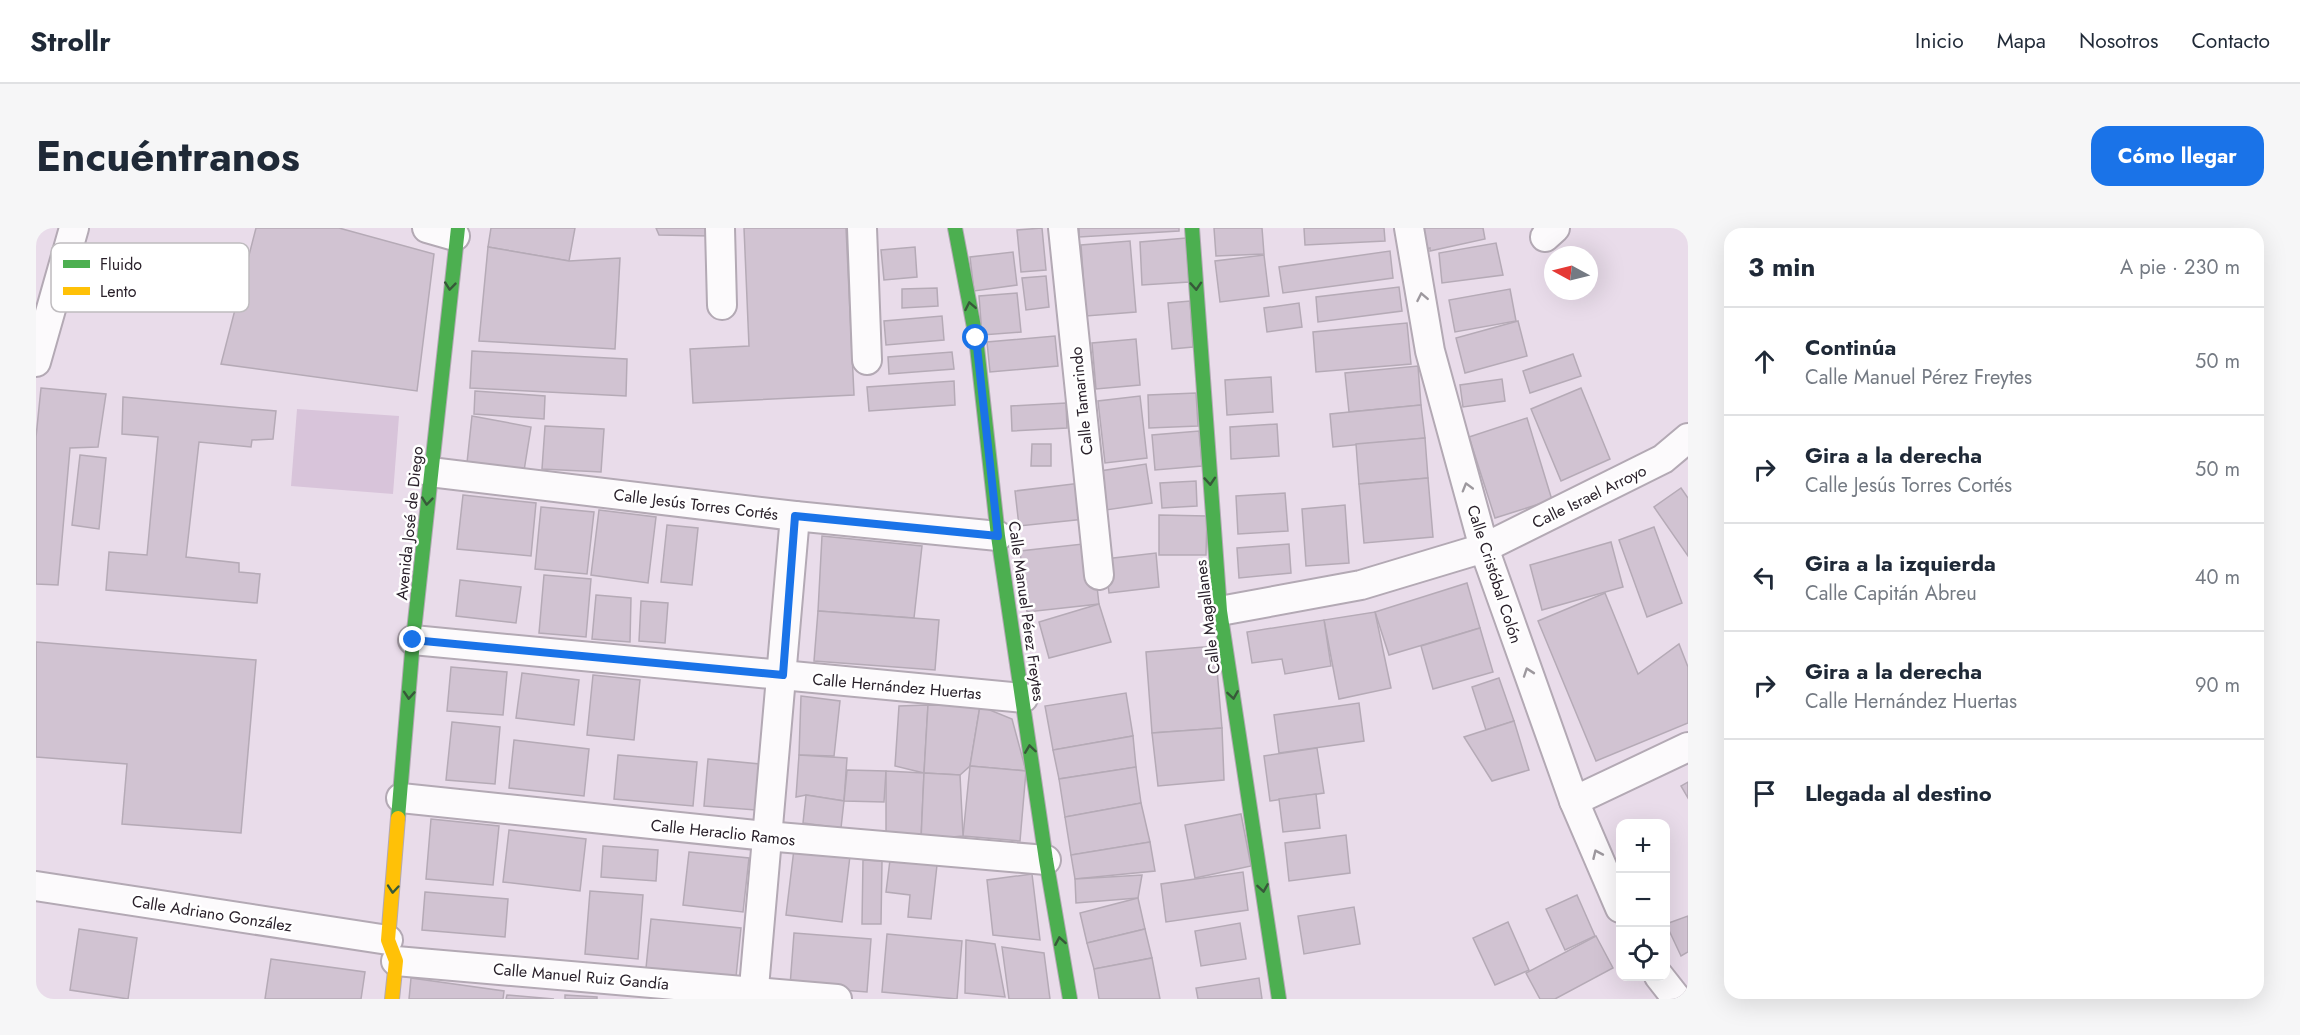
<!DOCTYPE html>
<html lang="es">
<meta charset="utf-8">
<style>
:root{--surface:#fff;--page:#f6f6f7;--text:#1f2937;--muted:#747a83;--line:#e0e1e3;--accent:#1a73e8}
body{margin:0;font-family:Jost,sans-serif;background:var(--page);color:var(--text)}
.controls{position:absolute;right:18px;bottom:18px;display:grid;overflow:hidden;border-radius:12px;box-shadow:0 6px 24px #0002}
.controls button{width:54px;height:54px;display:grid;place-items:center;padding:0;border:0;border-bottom:2px solid var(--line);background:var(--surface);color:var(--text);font:30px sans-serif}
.compass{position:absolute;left:1508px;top:18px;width:54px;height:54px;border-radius:50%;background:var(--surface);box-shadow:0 6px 24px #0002;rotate:277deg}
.stop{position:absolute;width:18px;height:18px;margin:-14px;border:4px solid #1a73e8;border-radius:50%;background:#fff}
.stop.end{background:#1a73e8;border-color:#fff;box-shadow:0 2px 6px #0008}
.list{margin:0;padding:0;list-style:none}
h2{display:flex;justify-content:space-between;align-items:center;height:78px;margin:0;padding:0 24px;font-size:26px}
h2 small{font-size:20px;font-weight:400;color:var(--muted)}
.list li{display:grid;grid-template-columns:39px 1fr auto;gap:18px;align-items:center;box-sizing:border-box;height:108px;padding:0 24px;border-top:2px solid var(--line)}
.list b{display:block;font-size:22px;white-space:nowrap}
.list p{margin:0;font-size:20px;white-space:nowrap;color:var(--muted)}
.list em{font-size:20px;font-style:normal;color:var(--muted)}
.icon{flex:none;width:33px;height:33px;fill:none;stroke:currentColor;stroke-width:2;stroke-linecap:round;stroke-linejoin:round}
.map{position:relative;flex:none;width:1652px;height:771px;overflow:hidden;border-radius:18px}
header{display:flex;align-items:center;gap:36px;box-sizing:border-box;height:84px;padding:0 30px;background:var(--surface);border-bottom:2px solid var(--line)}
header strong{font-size:28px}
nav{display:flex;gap:33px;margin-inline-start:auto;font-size:21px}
.intro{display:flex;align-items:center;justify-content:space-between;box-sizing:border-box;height:144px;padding:0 36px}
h1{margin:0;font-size:42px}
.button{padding:15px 27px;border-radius:18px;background:var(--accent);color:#fff;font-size:21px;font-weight:700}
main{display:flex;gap:36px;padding:0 36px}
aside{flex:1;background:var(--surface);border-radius:18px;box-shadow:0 6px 24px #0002}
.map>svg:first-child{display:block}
.green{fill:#d8c4da}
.building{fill:#d1c3d2;stroke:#b5aab6;stroke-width:1.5}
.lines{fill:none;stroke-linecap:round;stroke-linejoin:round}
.street-casing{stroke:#b3a9b4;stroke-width:32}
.fast-casing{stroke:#b3a9b4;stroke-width:16}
.slow-casing{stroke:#b3a9b4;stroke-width:16}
.street{stroke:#fcfafc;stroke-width:28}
.fast{stroke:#4caf50;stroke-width:14}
.slow{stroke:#ffc107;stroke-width:14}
.oneway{stroke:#375939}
.oneway2{stroke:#9d989e}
.route{stroke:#1a73e8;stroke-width:8}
.labels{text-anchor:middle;stroke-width:5;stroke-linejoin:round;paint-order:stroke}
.street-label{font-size:16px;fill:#29202a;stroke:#fff}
.key{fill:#fff;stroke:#bfbcbf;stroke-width:1.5}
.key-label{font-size:16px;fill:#29202a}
</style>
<header>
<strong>Strollr</strong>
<nav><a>Inicio</a><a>Mapa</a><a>Nosotros</a><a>Contacto</a></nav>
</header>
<div class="intro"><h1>Encuéntranos</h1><a class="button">Cómo llegar</a></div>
<main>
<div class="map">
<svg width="1652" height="771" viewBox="0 0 1652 771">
<rect width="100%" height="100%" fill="#e9dcea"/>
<!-- green -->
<path class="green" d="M261,181l102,7 -6,78 -102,-8z"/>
<!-- building -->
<g class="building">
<path d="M220,0h83l95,26 -17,137 -196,-27z"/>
<path d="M455,0h84l-6,33 -81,-14z"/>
<path d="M620,0h54v8l-51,-1z"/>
<path d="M708,0h102l8,167 -161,8 -3,-54 59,-3z"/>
<path d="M1006,0l4,42 -25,2 -4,-42z"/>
<path d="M1043,0h100v3l-100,6z"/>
<path d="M1178,0h48l2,26 -48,2z"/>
<path d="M1268,0h80l1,13 -80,4z"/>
<path d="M1386,0h61l2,11 -55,12v-3l-4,1z"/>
<path d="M1150,10l3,44 -47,3 -2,-43z"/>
<path d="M1094,13l6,71 -50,4 -5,-71z"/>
<path d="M1460,15l7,32 -61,8 -3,-30z"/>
<path d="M452,19l81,14 51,-3 -5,91 -136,-8z"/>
<path d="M879,19l2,30 -33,3 -3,-30z"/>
<path d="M1354,23l3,27 -110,15 -4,-26z"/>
<path d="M977,24l4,33 -43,6 -4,-34z"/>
<path d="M1228,27l5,41 -49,6 -5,-41z"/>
<path d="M1010,48l3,31 -23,3 -4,-32z"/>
<path d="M1363,59l3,24 -84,11 -2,-25z"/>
<path d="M901,60l1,18 -36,2v-19z"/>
<path d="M1474,61l6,32 -61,11 -6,-32z"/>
<path d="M981,65l4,39 -39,3 -3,-39z"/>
<path d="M1154,73l3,46 -21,2 -4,-46z"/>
<path d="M1263,75l3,24 -35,5 -3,-24z"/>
<path d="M906,88l2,24 -58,5 -2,-24z"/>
<path d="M1482,93l9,35 -62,17 -9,-35z"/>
<path d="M1371,95l4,41 -95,8 -3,-40z"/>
<path d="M1019,108l3,30 -68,6 -3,-30z"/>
<path d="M1100,111l4,46 -44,4 -4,-46z"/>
<path d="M436,123l155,8 -1,37 -156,-8z"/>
<path d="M916,124l2,17 -65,5 -1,-17z"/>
<path d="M1537,126l8,22 -51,17 -7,-22z"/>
<path d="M1382,138l3,39 -72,7 -4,-39z"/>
<path d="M1235,149l2,35 -46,3 -2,-35z"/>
<path d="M1466,151l3,22 -42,6 -3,-22z"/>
<path d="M918,153l1,24 -86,6 -2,-24z"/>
<path d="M5,160l65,6 -8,53 -28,1 -12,137 -22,-1v-147z"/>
<path d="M1545,160l29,71 -49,22 -30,-72z"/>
<path d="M439,163l70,5 -1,23 -70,-5z"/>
<path d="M1160,165l2,33 -49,2 -1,-33z"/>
<path d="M1104,168l7,62 -42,5 -7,-62z"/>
<path d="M87,169l153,14 -3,28 -21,1 -1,7 -52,-5 -13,115 53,6v9l21,2 -3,29 -151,-13 3,-38 38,3 11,-118 -36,-3z"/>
<path d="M1030,175l1,25 -55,3 -1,-25z"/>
<path d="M1385,177l4,33 -92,9 -3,-33z"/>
<path d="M436,188l59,11 -8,50 -57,-5z"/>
<path d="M1491,190l25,82 -57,18 -26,-81z"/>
<path d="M1241,196l2,32 -48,3 -1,-32z"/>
<path d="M509,198l59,3 -3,43 -59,-3z"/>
<path d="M1163,203l3,35 -47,4 -3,-35z"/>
<path d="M1389,210l3,40 -69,6 -3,-40z"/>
<path d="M996,216h19v22h-20z"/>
<path d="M44,227l26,3 -7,71 -27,-4z"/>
<path d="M1110,236l6,39 -46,7 -6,-39z"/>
<path d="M1392,250l5,59 -69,6 -5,-59z"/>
<path d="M1160,253l1,25 -35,2 -2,-25z"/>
<path d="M1045,255l4,36 -66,7 -4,-35z"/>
<path d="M1645,260l7,10v58l-34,-49z"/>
<path d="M1249,265l3,38 -50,3 -2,-38z"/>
<path d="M427,267l73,8 -5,53 -74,-7z"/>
<path d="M1309,277l4,58 -43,3 -4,-57z"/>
<path d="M505,279l53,5 -7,62 -52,-5z"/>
<path d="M563,282l57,7 -8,66 -57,-8z"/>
<path d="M1123,287l48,1 -1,39h-47z"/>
<path d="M631,297l31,3 -6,57 -31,-3z"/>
<path d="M1618,299l28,76 -35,14 -28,-77z"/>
<path d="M786,308l100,10 -8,72 -96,-7z"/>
<path d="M1575,314l12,45 -81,23 -12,-45z"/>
<path d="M1056,315l7,61 -72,8 -7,-61z"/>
<path d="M1253,316l2,29 -52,5 -2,-30z"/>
<path d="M1120,325l3,34 -50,6 -4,-34z"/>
<path d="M508,347l47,4 -5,58 -47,-4z"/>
<path d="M424,352l61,7 -5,36 -60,-7z"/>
<path d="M1431,355l13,45 -91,27 -14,-43z"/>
<path d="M1569,365l33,81 41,-30 9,23v56l-92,38 -58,-140z"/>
<path d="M560,367l35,3 -1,44 -38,-3z"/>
<path d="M605,373l27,2 -3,40 -26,-2z"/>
<path d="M1063,376l12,38 -62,16 -10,-36z"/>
<path d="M782,383l121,9 -4,50 -121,-9z"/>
<path d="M1339,384l16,76 -52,11 -15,-79z"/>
<path d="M1288,392l7,46 -46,8 -3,-15 -30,4 -5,-31z"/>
<path d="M1444,400l13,44 -60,17 -12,-43z"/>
<path d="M0,414l220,18 -15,173 -119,-9 5,-60 -91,-7z"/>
<path d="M1179,418l7,82 -70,5 -6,-81z"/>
<path d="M415,439l56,5 -4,43 -56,-4z"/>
<path d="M486,445l57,7 -5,45 -58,-7z"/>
<path d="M557,447l47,5 -6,60 -47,-5z"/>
<path d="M1463,450l15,43 -28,9 -14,-43z"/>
<path d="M1090,465l7,43 -80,14 -8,-44z"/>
<path d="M765,468l39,5 -6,55 -35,-1z"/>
<path d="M1323,475l5,38 -85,12 -5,-38z"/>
<path d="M892,477l-4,68 -29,-7 4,-60z"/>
<path d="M892,477l52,1 -10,60 -10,9 -36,-2z"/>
<path d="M944,478l32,13 14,52 -56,-5z"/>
<path d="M1478,493l15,49 -37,11 -28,-44z"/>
<path d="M416,494l48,5 -5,57 -49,-4z"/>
<path d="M1186,500l2,52 -66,6 -6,-53z"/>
<path d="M1097,508l3,31 -77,12 -6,-29z"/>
<path d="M478,512l75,9 -5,47 -75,-8z"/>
<path d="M1281,520l7,45 -54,8 -6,-45z"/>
<path d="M582,527l79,7 -4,44 -79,-7z"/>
<path d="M763,527l48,3 -3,43 -38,-6 -10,2z"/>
<path d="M672,531l52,5 -4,46 -52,-4z"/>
<path d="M934,538l56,5 -6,70 -57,-5z"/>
<path d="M1100,539l5,36 -76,14 -6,-38z"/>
<path d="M811,542l39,1 -2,31 -40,-1z"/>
<path d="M850,543l38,2 -3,67 -35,-3z"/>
<path d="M888,545l36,2 3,61 -42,4z"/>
<path d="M1652,554v16l-7,-12z"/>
<path d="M1280,566l4,34 -37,4 -4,-33z"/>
<path d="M770,567l38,6 -3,27 -38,-5z"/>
<path d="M1105,575l9,39 -79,13 -6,-38z"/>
<path d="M1205,586l10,52 -56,12 -10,-53z"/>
<path d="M395,591l68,7 -6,59 -67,-6z"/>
<path d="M473,602l77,9 -6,52 -77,-9z"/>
<path d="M1310,607l4,38 -61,8 -4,-38z"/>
<path d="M1114,614l5,29 -80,8 -4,-24z"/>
<path d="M567,618l55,4 -2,31 -55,-4z"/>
<path d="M758,621l56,7 -8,66 -56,-7z"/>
<path d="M653,624l60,6 -6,54 -60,-7z"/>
<path d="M827,632l19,1 -1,63h-19z"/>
<path d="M854,632l47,5 -6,54 -23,-2 2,-22 -24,-3z"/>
<path d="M1207,644l5,38 -82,12 -5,-38z"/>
<path d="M996,646l8,66 -47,-5 -6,-55z"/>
<path d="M1106,647l-4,23 -62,5 -1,-24z"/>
<path d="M554,663l53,4 -5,64 -53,-5z"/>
<path d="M389,664l83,7 -3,38 -83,-7z"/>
<path d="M1541,667l18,41 -30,14 -19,-41z"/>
<path d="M1102,670l7,31 -58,14 -7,-30z"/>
<path d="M1318,679l6,37 -56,10 -6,-38z"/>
<path d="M1652,688v36l-7,4 -15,-32z"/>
<path d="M615,691l90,9 -5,49 -90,-9z"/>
<path d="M1472,694l21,48 -34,15 -22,-47z"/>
<path d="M1204,695l6,36 -45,7 -6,-35z"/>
<path d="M43,701l58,9 -9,61 -58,-9z"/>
<path d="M1109,701l7,29 -58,11 -7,-26z"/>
<path d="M758,705l77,6 -4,53 -77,-6z"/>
<path d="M851,706l75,7 -5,58 -75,-7z"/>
<path d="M1560,708l17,32 -58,31h-15l-14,-26z"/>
<path d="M930,712l29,4 10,53 -40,-4z"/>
<path d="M966,719l42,6 6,46h-41z"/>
<path d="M1116,730l8,41h-61l-5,-30z"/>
<path d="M235,731l94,13 -4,27h-96z"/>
<path d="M375,750l93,13 -1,8h-94z"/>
<path d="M1223,750l3,21h-64l-2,-11z"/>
<path d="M471,767l47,4h-48z"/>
<path d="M529,767l32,2v2h-32z"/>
</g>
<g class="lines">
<defs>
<g id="street">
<path d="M391,0l28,8"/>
<path d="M684,0l2,77"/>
<path d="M826,0l5,132"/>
<path d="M1027,0l36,347"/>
<path d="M1373,0l21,123 54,197 90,253 46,107"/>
<path d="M1509,9l10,-9"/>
<path d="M0,134l38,-134"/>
<path d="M394,244l365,44 203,20"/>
<path d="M1184,383l141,-26 123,-37 179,-89 25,-21"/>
<path d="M377,412l610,58"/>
<path d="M365,570l365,38 280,24"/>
<path d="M1538,573l114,-54"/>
<path d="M0,658l352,54"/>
<path d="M360,733l441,38"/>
<path d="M1623,748l18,23"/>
<path d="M717,771l42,-483"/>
</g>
<g id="fast">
<path d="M919,0l21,110 22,198 48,324 24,139"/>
<path d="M1156,0l28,383 59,388"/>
<path d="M362,590l15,-178 45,-412"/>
</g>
<path id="slow" d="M356,771l4,-38 -8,-21 10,-122"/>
</defs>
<!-- street casing -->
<use href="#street" class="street-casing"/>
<!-- fast casing -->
<use href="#fast" class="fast-casing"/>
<!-- slow casing -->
<use href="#slow" class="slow-casing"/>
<!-- street -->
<use href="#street" class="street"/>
<!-- fast -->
<use href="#fast" class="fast"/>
<!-- slow -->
<use href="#slow" class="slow"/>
</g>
<!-- one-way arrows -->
<defs><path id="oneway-chevron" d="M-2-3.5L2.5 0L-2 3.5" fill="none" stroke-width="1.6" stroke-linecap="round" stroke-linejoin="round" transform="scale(1.5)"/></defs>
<g class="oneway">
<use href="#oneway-chevron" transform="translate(414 58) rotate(96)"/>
<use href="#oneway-chevron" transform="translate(1160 58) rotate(86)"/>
<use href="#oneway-chevron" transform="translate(934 78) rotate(-101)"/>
<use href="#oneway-chevron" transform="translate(1174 253) rotate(86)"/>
<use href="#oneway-chevron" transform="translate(391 273) rotate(96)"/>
<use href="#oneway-chevron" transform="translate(373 467) rotate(94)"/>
<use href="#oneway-chevron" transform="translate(1197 467) rotate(81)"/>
<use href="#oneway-chevron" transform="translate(994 521) rotate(-98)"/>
<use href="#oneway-chevron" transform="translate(1227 660) rotate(81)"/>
<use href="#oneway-chevron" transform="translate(357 661) rotate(95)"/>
<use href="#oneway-chevron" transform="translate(1024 713) rotate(-100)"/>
</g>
<g class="oneway2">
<use href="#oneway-chevron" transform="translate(1386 69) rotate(-101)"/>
<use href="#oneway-chevron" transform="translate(1431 259) rotate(-106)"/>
<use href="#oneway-chevron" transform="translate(1492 444) rotate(-109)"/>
<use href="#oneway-chevron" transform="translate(1561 626) rotate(-114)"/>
</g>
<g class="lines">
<!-- route -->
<path class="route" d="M377,412l370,35 12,-159 203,20 -22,-198"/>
</g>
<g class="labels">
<!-- street labels -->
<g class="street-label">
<text transform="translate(1045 173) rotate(-96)" y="6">Calle Tamarindo</text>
<text transform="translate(1553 268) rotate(-26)" y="6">Calle Israel Arroyo</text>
<text transform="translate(660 276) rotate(7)" y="6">Calle Jesús Torres Cortés</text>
<text transform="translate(373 295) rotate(-84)" y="6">Avenida José de Diego</text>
<text transform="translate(1459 346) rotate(72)" y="6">Calle Cristóbal Colón</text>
<text transform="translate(991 383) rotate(82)" y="6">Calle Manuel Pérez Freytes</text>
<text transform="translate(1171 389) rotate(-97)" y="6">Calle Magallanes</text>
<text transform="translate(861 458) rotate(5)" y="6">Calle Hernández Huertas</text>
<text transform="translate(687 604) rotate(6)" y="6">Calle Heraclio Ramos</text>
<text transform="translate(176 685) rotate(9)" y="6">Calle Adriano González</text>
<text transform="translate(545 748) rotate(5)" y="6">Calle Manuel Ruiz Gandía</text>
</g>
</g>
<!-- legend -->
<rect x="15" y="15" width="198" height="69" rx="9" class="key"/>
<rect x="27" y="32" width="27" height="8" fill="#4caf50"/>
<rect x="27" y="59" width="27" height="8" fill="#ffc107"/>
<g class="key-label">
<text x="64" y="42">Fluido</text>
<text x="64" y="69">Lento</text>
</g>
</svg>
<div class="controls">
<button>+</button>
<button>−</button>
<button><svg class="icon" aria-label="locate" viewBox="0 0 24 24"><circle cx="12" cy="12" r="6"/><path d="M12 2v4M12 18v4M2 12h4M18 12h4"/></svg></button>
</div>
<svg class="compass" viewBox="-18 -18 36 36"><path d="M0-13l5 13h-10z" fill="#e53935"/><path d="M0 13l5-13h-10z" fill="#747a83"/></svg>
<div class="stop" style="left:940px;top:110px"></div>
<div class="stop end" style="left:377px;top:412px"></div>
</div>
<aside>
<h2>3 min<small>A pie · 230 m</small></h2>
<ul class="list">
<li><svg class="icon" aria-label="ahead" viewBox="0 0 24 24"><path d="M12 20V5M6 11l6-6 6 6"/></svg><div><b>Continúa</b><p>Calle Manuel Pérez Freytes</p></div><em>50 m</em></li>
<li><svg class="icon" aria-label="right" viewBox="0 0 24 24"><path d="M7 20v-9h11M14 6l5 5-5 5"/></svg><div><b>Gira a la derecha</b><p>Calle Jesús Torres Cortés</p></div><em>50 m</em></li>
<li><svg class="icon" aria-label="left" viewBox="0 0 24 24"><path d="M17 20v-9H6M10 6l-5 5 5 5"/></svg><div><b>Gira a la izquierda</b><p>Calle Capitán Abreu</p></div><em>40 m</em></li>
<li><svg class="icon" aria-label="right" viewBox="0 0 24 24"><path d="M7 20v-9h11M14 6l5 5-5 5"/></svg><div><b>Gira a la derecha</b><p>Calle Hernández Huertas</p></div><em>90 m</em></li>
<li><svg class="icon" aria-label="arrive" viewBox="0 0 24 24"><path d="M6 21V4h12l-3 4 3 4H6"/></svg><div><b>Llegada al destino</b></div></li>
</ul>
</aside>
</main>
